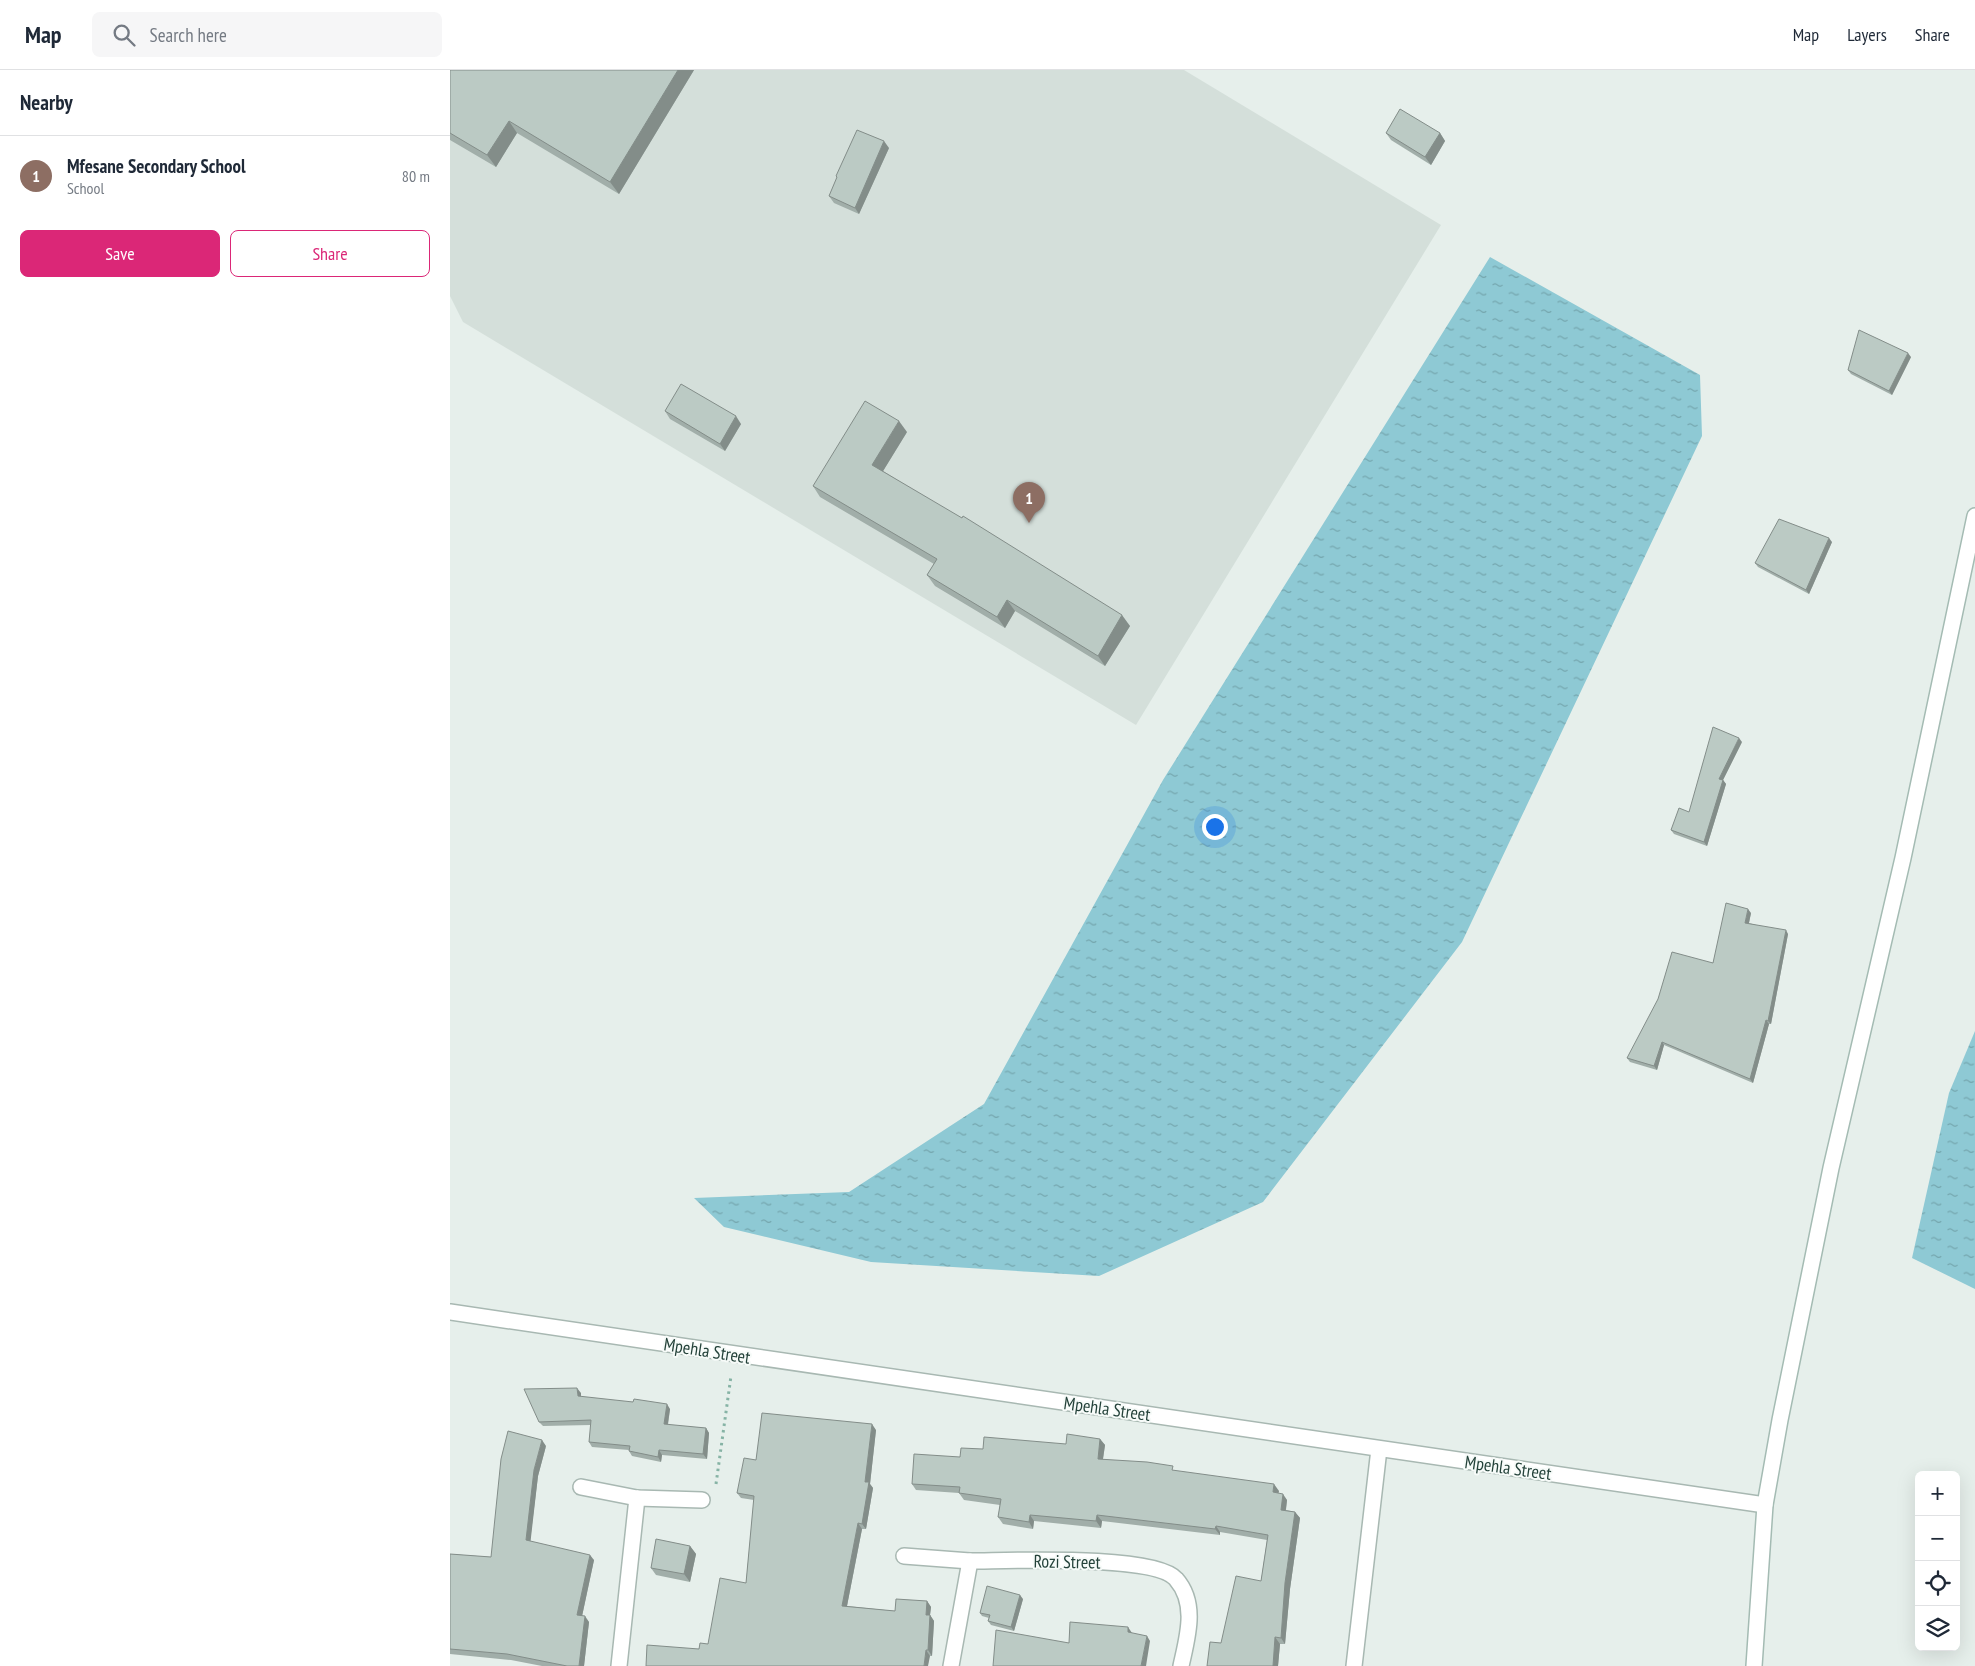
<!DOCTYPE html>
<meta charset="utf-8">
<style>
:root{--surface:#fff;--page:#f6f6f7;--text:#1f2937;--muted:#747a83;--line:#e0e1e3;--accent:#db2777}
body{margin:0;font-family:"PT Sans Narrow",sans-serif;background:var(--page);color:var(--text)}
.controls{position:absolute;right:15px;bottom:15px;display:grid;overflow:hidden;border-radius:8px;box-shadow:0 5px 20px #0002}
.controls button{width:45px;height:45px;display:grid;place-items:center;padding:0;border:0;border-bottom:1px solid var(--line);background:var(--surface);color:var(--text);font:25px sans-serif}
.you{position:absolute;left:764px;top:756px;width:18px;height:18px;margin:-12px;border:4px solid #fff;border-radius:50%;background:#1a73e8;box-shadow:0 0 0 8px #1a73e833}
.badge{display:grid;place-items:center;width:32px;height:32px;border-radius:50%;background:var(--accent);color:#fff;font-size:16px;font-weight:700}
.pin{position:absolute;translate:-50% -41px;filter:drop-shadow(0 1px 2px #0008)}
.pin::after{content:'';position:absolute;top:26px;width:18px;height:15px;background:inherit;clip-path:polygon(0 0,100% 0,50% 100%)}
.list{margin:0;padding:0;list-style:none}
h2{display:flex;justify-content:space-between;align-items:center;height:65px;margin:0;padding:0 20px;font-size:21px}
h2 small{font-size:16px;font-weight:400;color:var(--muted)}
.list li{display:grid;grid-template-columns:32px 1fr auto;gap:15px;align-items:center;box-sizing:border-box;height:80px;padding:0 20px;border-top:1px solid var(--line)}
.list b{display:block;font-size:19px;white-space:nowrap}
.list p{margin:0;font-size:16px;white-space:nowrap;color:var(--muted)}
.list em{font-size:16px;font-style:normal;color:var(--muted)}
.actions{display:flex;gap:10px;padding:15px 20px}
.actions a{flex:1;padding:11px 0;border:1px solid var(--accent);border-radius:8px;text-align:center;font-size:18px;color:var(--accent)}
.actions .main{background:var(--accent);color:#fff}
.icon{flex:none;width:28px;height:28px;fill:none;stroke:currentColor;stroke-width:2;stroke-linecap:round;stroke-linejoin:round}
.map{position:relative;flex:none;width:1525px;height:1596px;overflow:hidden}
header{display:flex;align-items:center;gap:30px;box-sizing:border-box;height:70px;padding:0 25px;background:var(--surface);border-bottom:1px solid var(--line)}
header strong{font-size:24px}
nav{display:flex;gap:28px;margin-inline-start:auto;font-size:18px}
.search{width:350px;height:45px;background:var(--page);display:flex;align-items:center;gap:12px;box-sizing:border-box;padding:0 18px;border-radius:8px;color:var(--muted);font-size:19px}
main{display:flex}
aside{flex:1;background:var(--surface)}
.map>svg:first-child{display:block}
.built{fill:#d4dfda}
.water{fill:url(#water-ripples)}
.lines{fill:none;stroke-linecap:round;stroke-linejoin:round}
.lane-casing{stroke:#a8b8b2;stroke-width:18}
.street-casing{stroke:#a8b8b2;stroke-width:18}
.secondary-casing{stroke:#a4bbb3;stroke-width:18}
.path{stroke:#86b3a5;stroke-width:3;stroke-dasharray:2.5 4;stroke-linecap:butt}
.lane{stroke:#fff;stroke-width:15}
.street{stroke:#fff;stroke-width:15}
.secondary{stroke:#fff;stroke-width:15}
.wall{fill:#a1aea9}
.shaded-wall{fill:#838d89}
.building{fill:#bbcac4;stroke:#838d89}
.labels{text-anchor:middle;stroke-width:4;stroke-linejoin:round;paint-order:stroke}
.street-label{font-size:18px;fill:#24423a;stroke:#f7fbf9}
</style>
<header>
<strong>Map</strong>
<div class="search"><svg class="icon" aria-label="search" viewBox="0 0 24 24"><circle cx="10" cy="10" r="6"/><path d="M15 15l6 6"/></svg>Search here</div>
<nav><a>Map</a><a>Layers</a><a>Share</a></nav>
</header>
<main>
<aside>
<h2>Nearby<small></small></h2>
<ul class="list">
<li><span class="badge" style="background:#8d6e63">1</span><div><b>Mfesane Secondary School</b><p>School</p></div><em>80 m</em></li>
</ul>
<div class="actions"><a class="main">Save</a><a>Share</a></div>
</aside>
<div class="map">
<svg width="1525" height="1596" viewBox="0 0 1525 1596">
<defs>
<pattern id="water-ripples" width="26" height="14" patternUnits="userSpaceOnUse" patternTransform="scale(1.25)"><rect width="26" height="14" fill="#8ec9d4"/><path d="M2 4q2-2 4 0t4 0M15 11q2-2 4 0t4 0" fill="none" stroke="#74a5ad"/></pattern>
</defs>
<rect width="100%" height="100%" fill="#e6efeb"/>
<!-- built -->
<path class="built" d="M0,0h734l257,155 -305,500 -673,-403 -13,-26z"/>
<!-- water -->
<g class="water">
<path d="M1040,187l210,118 2,61 -240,506 -199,260 -164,74 -228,-14 -147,-35 -30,-29 155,-6 135,-88 179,-324z"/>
<path d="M1525,961v258l-63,-31 37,-165z"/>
</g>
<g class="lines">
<defs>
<g id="lane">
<path d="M131,1417l56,11 65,2"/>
<path d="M454,1486l66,5"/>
<path d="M169,1596l18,-168"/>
</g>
<g id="street">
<path d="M0,1242l1315,193"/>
<path d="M501,1596l19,-105c37,0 185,-7 206,18 22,25 11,59 5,87"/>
<path d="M904,1596l25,-217"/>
</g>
<path id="secondary" d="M1304,1596l11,-161 15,-85 51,-252 72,-310 72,-342"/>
</defs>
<!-- lane casing -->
<use href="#lane" class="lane-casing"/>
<!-- street casing -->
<use href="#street" class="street-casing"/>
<!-- secondary casing -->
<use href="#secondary" class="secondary-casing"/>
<!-- path -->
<path class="path" d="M266,1414l15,-108"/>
<!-- lane -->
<use href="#lane" class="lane"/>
<!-- street -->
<use href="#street" class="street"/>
<!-- secondary -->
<use href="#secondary" class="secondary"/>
</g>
<!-- wall -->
<g class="wall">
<path d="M0,0h244l-75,124 -102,-61 -21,34 -46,-27z"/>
<path d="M936,63h54l5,8 -14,24 -40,-25z"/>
<path d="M439,78l-30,66 -25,-11 -5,-7 8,-18 -1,-2z"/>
<path d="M1461,287l-19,38 -41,-21 -3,-4z"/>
<path d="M215,341l76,13 -16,27 -55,-32z"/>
<path d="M457,362l-24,39 247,155 -25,40 -90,-55 -10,17 -70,-42 -8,-11 7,-11 -114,-67 -7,-11z"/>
<path d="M1382,472l-23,52 -51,-27 -3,-4z"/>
<path d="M1292,672l-19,38 3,4 -19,62 -33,-12 -3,-4 18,-18z"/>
<path d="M1301,843l-2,10 39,11 -17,90h-2l-16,59 -89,-38 -7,25 -27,-8 -3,-4 86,-95z"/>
<path d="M131,1323v4l89,12 -2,16 38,3 3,5 -2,26 -45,-4 -1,7 -29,-6 -3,-5v-1l-37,-3 -3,-5 2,-17 -48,1 -4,-4z"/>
<path d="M426,1360l-6,54 3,4 -7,41h-4l-15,77 48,5 32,-10 4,6 -1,8 4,6 -2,35 -233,-7 9,-5 38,-61 8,-83 -13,-2 -4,-5 19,-33z"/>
<path d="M650,1369l5,6 -2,14 73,12 103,20 -1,2 9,7 -1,10 9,2 5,6 -10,71 -5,55h-5l-2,22h-71l54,-85 6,-41 -47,-8v3l-118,-14 -1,7 -67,-7 -1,8 -30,-5 -5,-7 2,-12 -36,-5 -5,-7 -43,-3 -4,-6 48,-27 23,-8 83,-5z"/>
<path d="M96,1376l-8,30 -8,65 64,19 -12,56 7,6 -5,44h-42l-31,-6 -61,-6v-100l41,3z"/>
<path d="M240,1476l6,8 -6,28 -34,-7 -5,-7z"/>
<path d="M573,1529l-9,32 -23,-6 -3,-4 1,-3 -7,-2 -2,-3z"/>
</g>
<!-- shaded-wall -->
<g class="shaded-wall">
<path d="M228,0h16l-75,124 -9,-12z"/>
<path d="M59,51l8,12 -21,34 -9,-12z"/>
<path d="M990,63l5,8 -14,24 -6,-8z"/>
<path d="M434,71l5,7 -30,66 -4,-6z"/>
<path d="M1458,283l3,4 -19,38 -3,-4z"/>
<path d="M286,346l5,8 -16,27 -5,-7z"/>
<path d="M449,351l8,11 -27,44 -8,-11z"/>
<path d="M1379,468l3,4 -23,52 -3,-4z"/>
<path d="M557,530l8,11 -10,17 -8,-11z"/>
<path d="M672,545l8,11 -25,40 -7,-10z"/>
<path d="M1289,668l3,4 -20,40 -3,-3z"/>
<path d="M1273,710l3,4 -19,62 -3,-4z"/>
<path d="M1298,839l3,4 -3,14 -3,-4z"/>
<path d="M1336,860l2,4 -17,90 -3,-3z"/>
<path d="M1316,950l3,4 -16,59 -3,-4z"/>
<path d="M1212,972l2,3 -7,25 -3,-4z"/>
<path d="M127,1318l4,5v8l-3,-5z"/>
<path d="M217,1334l3,5 -3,20 -3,-5z"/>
<path d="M422,1354l4,6 -6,54 3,4 -7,41 -4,-5 3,-42z"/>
<path d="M256,1358l3,5 -2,26 -4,-5z"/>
<path d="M650,1369l5,6 -3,20 -4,-6z"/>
<path d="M92,1370l4,6 -8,30 -8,70 -4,-6 8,-70z"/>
<path d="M209,1380l3,5 -1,7 -3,-5z"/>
<path d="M824,1414l5,7 -2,7 -4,-6z"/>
<path d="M833,1424l4,6 -2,16 -4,-6z"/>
<path d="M845,1442l5,6 -10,71 -5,55 -4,-6 4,-55z"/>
<path d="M580,1445l4,6 -1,8 -4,-7z"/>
<path d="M647,1445l5,6 -1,7 -5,-7z"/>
<path d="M408,1453l4,6 -16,82 -4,-5z"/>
<path d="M766,1456l4,6v3l-5,-6z"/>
<path d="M240,1476l6,8 -6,28 -6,-8z"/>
<path d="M140,1485l4,5 -13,61 -4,-6z"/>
<path d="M570,1525l3,4 -9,32 -3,-4z"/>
<path d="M477,1531l4,6 -1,8 4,6 -2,35 -4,-6 -2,-35z"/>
<path d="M135,1546l4,6 -5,44h-5z"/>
<path d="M678,1557l4,6 -1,5 -3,-6z"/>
<path d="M697,1566l3,5 -4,25h-5z"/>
<path d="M825,1567l5,7 -2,22h-5z"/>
<path d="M476,1580l4,6 -2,10h-4z"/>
</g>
<!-- building -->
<g class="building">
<path d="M0,0h228l-68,112 -101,-61 -22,34 -37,-22z"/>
<path d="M950,39l40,24 -15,24 -39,-24z"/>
<path d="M407,60l27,11 -29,67 -26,-12 8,-19 -1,-1z"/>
<path d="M1409,260l49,23 -19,38 -41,-21z"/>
<path d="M231,314l55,32 -16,28 -55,-33z"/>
<path d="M415,331l34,20 -27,44 90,53 1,-2 159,99 -24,41 -91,-56 -10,17 -70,-42 10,-16 -124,-73z"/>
<path d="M1329,449l50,19 -23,52 -51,-27z"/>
<path d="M1263,657l26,11 -20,41 4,1 -19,62 -33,-12 8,-22 10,4z"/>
<path d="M1276,833l22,6 -3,14 41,7 -18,91 -2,-1 -16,59 -88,-37 -8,24 -27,-8 31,-59 14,-47 41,11z"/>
<path d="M127,1318l1,8 55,6 1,-3 33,5 -3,20 42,4 -3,26 -44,-4 -1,7 -29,-6 1,-5 -41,-4 2,-22 -52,2 -15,-33z"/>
<path d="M312,1343l110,11 -7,58h4l-7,42 -4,-1 -16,83 53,5 1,-12 31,2 -1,14h4l-2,35h-2l-2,16h-278l1,-21 52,4 1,-6 8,1 12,-66 26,5 8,-87 -17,-3 7,-35 12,2z"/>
<path d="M58,1361l34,9 -8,30 -8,70 64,15 -13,60 8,1 -6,50h-12l-60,-12 -57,-5v-95l41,3 10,-98z"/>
<path d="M617,1364l33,5 -2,20 49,3 26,4 -1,4 102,14 -1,8 10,2 -2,16 14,2 -10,71 -4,55 -6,-1 -2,29h-66l3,-24 11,1 15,-67 25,5 7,-46 -52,-9 -1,3 -118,-14 -1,6 -66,-6 -1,7 -31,-5 3,-18 -42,-6 1,-6 -48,-3 2,-30 46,3 1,-9 22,1 1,-12 82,7z"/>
<path d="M206,1469l34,7 -6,28 -33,-6z"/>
<path d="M537,1516l33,9 -9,32 -23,-6 2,-6 -10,-2z"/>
<path d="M620,1552l58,5v5l19,4 -6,30h-148l3,-36 73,13z"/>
</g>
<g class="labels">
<!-- street labels -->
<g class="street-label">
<text transform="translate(257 1281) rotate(9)" y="6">Mpehla Street</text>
<text transform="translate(657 1339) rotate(8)" y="6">Mpehla Street</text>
<text transform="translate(1058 1398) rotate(8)" y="6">Mpehla Street</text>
<text transform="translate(617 1492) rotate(1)" y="6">Rozi Street</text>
</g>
</g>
</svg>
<div class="controls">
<button>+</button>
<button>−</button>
<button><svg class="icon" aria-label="locate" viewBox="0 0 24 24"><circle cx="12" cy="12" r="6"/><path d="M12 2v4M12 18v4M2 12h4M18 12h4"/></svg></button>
<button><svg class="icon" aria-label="layers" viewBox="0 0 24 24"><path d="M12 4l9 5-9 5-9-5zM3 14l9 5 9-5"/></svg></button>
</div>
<div class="you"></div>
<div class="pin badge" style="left:579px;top:453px;background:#8d6e63">1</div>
</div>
</main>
